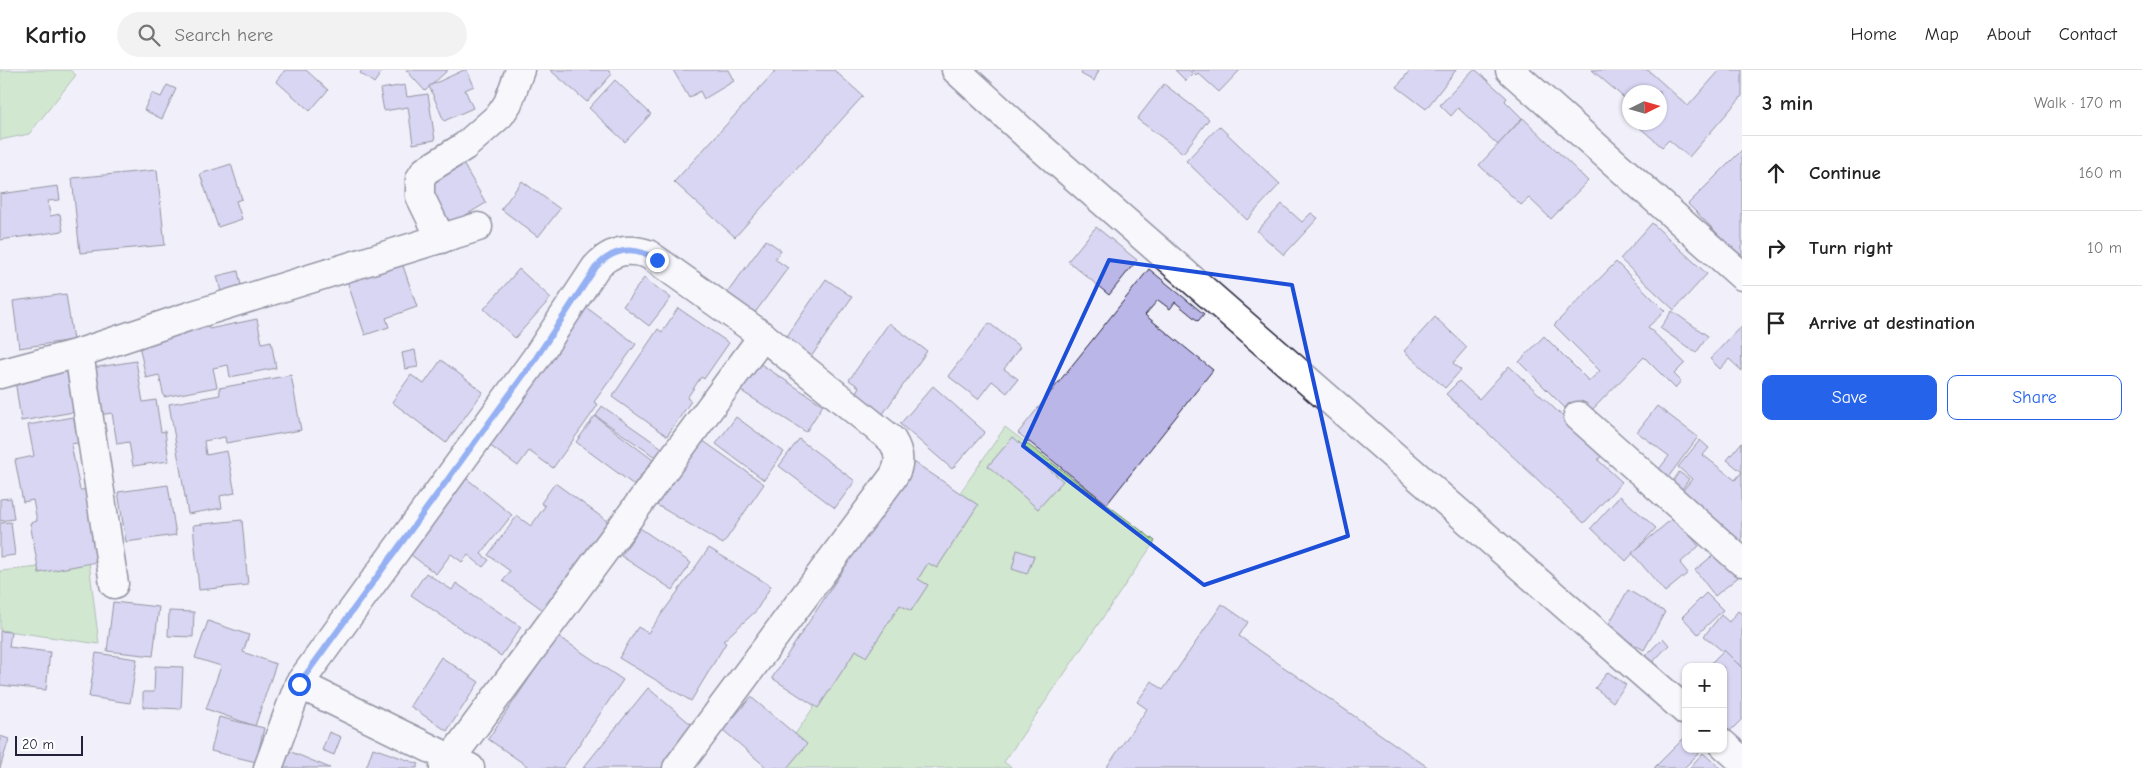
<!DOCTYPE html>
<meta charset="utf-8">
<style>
:root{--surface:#fff;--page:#f2f2f2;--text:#222;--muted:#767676;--line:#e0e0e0;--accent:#2563eb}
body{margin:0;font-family:"Comic Neue",sans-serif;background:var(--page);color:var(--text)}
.controls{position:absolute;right:15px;bottom:15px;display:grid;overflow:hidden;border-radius:10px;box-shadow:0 1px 4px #0004}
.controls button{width:45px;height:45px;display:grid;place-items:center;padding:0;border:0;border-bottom:1px solid var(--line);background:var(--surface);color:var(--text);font:25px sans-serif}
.compass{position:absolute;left:1622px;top:15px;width:45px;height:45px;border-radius:50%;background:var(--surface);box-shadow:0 1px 4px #0004;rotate:85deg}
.scale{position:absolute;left:15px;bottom:12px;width:68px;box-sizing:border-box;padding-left:5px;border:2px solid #22223b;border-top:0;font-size:14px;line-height:18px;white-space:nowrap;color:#22223b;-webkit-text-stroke:4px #fff;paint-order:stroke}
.stop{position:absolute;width:15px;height:15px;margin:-11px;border:4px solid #2563eb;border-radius:50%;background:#fff}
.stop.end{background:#2563eb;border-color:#fff;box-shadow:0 1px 5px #0008}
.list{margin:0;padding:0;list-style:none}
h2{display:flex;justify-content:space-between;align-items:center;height:65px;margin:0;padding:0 20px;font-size:21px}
h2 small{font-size:16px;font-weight:400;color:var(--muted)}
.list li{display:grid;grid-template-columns:32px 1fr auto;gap:15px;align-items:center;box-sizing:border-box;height:75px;padding:0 20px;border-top:1px solid var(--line)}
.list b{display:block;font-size:19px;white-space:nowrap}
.list em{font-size:16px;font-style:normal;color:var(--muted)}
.actions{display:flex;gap:10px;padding:15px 20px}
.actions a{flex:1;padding:11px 0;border:1px solid var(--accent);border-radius:10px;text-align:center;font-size:18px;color:var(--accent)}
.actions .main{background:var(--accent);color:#fff}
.icon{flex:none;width:28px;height:28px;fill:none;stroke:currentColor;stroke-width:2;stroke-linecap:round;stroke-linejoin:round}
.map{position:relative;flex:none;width:1742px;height:698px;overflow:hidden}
header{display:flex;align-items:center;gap:30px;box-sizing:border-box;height:70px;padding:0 25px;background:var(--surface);border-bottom:1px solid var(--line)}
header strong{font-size:24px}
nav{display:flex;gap:28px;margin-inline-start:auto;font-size:18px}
.search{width:350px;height:45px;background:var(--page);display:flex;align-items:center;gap:12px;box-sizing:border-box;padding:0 18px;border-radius:28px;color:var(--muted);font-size:19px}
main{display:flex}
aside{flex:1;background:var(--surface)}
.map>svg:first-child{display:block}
.green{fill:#abdc9d;stroke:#667f6c}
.building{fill:#bbb6e8;stroke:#22223b}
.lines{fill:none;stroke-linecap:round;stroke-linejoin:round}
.minor-casing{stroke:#22223b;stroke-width:31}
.minor{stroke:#fff;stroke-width:28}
.route{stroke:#2563eb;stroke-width:6}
.marked{fill:none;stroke:#1d4ed8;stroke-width:4;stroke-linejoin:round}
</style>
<header>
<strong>Kartio</strong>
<div class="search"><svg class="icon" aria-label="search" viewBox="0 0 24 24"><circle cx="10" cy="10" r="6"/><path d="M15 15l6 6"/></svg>Search here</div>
<nav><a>Home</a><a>Map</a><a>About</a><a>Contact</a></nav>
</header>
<main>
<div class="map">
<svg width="1742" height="698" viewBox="0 0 1742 698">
<rect width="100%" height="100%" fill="#f1f0fa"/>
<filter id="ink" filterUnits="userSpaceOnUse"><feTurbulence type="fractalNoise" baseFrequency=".02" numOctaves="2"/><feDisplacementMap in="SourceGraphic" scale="10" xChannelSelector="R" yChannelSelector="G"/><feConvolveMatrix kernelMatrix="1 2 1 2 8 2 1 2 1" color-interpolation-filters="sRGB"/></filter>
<g filter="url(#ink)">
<!-- green -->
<g class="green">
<path d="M0,0h70l6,5 -47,59 -29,6z"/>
<path d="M1005,357l150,114 -151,221 8,6h-240z"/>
<path d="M89,492l10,82 -99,-14v-59z"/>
</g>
<!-- building -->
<g class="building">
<path d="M285,0h21l22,20 -18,21 -34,-30z"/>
<path d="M362,0h21l-9,13 -14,-10z"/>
<path d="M406,0h42l-23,21z"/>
<path d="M464,0h3l7,16 -9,4 8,18 -29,13 -15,-35z"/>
<path d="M550,0h58l4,4 -25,28z"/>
<path d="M673,0h55l6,11 -30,18 -4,-8 -11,7z"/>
<path d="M776,0h58l29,26 -128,141 -61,-55z"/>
<path d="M1083,0h16l-5,11 -13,-7z"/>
<path d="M1175,0h14l4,4 -7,7z"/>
<path d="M1191,0h49l-21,22 -21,-19 -2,2z"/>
<path d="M1410,0h46l-30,39 -29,-22z"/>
<path d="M1473,0h3l31,28 -2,3 17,17 -24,27 -40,-37 -7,8 -11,-11z"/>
<path d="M1592,0h56l40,36 32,-36h22v26l-53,61 -20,-17 -7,7 -24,-21 3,-4h19v-30h-30v11z"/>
<path d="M615,10l36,34 -26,28 -36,-34z"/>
<path d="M1164,14l45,35 -26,34 -46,-34z"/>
<path d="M167,15l9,4 -14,30 -18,-9 8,-17 9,4z"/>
<path d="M405,15l2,12 21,-3 7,46 -22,4 -5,-37 -24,4 -4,-22z"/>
<path d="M1523,48l65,63 -37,38 -22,-21 -8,7 -42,-40z"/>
<path d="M1219,56l61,58 -33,36 -61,-59z"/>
<path d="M1742,80v108l-54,-54z"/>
<path d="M462,92l24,41 -35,21 -25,-41z"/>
<path d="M231,94l11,35 -6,2 6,18 -24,8 -18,-53z"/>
<path d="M157,100l8,75 -85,8 -8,-75z"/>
<path d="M522,111l38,28 -22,28 -37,-28z"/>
<path d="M58,116l2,14 -12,1 2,15 10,-2 3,17 -63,9v-46z"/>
<path d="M1282,134l20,18 9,-9 7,5 -34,37 -27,-24z"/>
<path d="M1652,153l55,51 -33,36 -54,-51z"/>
<path d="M1096,157l41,33 -28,35 -41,-34z"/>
<path d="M766,170l15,10 -6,9 13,9 -34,46 -27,-21z"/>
<path d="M400,187l17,50 -31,11 3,9 -24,8 -20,-60z"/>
<path d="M1616,192l49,49 -17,16 37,36 -11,11 7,7 -6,7 -31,-31 -59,60 -15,-15 -5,6 -46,-46 25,-26 45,45 11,-10 -46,-46z"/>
<path d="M519,199l32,29 -36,40 -31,-29z"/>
<path d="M1149,199l55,45 -6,7 -23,-19 -5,7 -12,-9 -13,15 68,55 -106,134 -89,-71z"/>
<path d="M238,201l4,19 -20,6 -5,-20z"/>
<path d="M644,208l27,20 -22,28 -26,-20z"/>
<path d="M826,209l26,18 -41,60 -26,-18z"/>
<path d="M66,224l7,46 -54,8 -6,-47z"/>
<path d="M583,235l53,39 -42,58 4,3 -45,63 -24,-17 -11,15 -29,-21z"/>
<path d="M678,238l51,35 -25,36 -3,-2 -14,21 4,3 -24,35 -55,-39 46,-68 4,3z"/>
<path d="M1672,241l36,25 -12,17 -36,-25z"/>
<path d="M1435,247l32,30 -14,16 8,7 -16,18 -41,-37z"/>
<path d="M257,249l5,24 9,-2 5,27 -46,9 -2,-12 -15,3 4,19 -53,10 -5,-22 -13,3 -8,-38 70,-15 1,4z"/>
<path d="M889,253l38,28 -49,70 -28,-20 9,-14 -10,-7z"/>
<path d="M989,253l31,24 -16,22 14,10 -11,14 -15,-12 -14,18 -30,-23z"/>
<path d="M1741,256l1,45 -13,-12 -9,10 -10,-10z"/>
<path d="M415,280l3,17 -13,2 -3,-16z"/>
<path d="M441,290l42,32 -37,51 -54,-41 19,-27 13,9z"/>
<path d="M136,291l7,41 13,-2 5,32 4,-1 4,30 -36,5 -4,-24 -12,2 -5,-31 -13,2 -7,-47z"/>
<path d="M756,291l67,44 -17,27 -68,-43z"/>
<path d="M67,295l7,47 -53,9 -7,-48z"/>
<path d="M1509,296l94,88 -5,6 24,22 -38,41 -138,-129 13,-13 20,18z"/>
<path d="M291,305l10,55 -75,13 -1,-6 -21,4 2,14 21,-4 8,42 -15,3 2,12 -34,6 -19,-110 51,-9 -1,-7z"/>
<path d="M933,316l52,46 -33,37 -52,-45z"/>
<path d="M602,336l63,44 -7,9 -62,-43z"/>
<path d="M1657,336l41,31 -32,43 -10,-7 13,-17 -32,-24z"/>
<path d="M78,346l5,26 -12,2 9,46 9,-1 13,72 -63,12 -9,-50 7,-2 -4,-21 -10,2 -8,-42 19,-4 -6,-31z"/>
<path d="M595,346l58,44 -19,25 -58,-43z"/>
<path d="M736,347l48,35 -20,28 -48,-36z"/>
<path d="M1013,367l50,44 -25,28 -50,-43z"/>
<path d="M799,369l56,42 -20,27 -56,-42z"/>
<path d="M702,370l62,44 -41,60 -66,-39z"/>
<path d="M1700,370l9,8 -6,7 32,25 7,-8v83l-62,-61 12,-15 -14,-12z"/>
<path d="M1742,372v30l-15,-12z"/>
<path d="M914,392l64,43 -41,63 -9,-5 -10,16 10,6 -17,26 -11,-6 -34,52 -10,-7 -38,58 -46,-30z"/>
<path d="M1679,402l10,7 -10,15 -10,-7z"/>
<path d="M466,408l46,37 -31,39 8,6 -6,7 -15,-12 -6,7 -11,-8 -15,20 -30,-23z"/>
<path d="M555,413l59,43 -64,89 -47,-34 7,-10 -22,-16 29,-39 14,10 14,-20 -4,-3z"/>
<path d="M168,415l8,50 -50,7 -8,-50z"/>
<path d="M1620,426l36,32 -30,33 -35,-33z"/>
<path d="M11,428l3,21 -14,2v-22z"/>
<path d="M1674,447l25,29 -19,17 8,10 -23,19 -33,-39z"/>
<path d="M242,450l6,65 -49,5 -6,-65z"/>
<path d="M11,452l4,33 -15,2v-34z"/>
<path d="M640,458l51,35 -18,27 -52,-34z"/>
<path d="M709,478l62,38 -15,25 -33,30 3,2 -35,58 -72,-43 19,-31 10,6z"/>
<path d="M1722,478l20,26 -27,22 -20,-26z"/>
<path d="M1017,480l17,6 -7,18 -15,-5z"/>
<path d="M426,503l26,17 4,-7 65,44 -20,29 -90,-61z"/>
<path d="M1628,520l37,22 -21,38 -38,-21z"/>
<path d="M1706,523l17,17 -25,24 -16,-17z"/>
<path d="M113,532l46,5 -6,49 -46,-5z"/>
<path d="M1222,534l26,18 -9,14 190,132h-323l41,-59 -10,-7 15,-21 11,9z"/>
<path d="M169,541l25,1 -1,25 -25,-1z"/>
<path d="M1738,541l4,3v53l-38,-31 17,-21 8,7z"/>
<path d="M208,551l41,14 -6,17 33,12 -21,62 -49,-17 15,-43 -26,-8z"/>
<path d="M0,561l11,1 -2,15 41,5 -4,38 -46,-5z"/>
<path d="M558,566l65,44 -60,88h-33l-42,-29z"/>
<path d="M1663,568l6,7 -19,20 -7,-7z"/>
<path d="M1724,580l18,18v51l-12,12 -7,-7v-57h-16z"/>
<path d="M96,583l41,6 -7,44 -41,-6z"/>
<path d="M441,587l38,25 -32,49 -37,-25z"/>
<path d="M155,596l28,1 -2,42 -38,-2v-15h11z"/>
<path d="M1608,602l18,13 -13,17 -18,-14z"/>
<path d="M648,618l50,42 -28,38h-87z"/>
<path d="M751,627l56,47 -20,24h-20l-44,-38z"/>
<path d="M219,647l45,11 -8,34 -45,-11z"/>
<path d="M329,662l12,5 -7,18 -12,-5z"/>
<path d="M0,666l9,3 -9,29z"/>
<path d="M1685,667l1,12h11l3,3 -16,16h-30z"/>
<path d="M373,678l46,16 -2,4h-51z"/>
<path d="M289,681l41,17h-49z"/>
<path d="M1703,683l17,15h-31z"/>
</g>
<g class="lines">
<defs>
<g id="minor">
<path d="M956,0l74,68 656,573"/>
<path d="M1510,0l232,206"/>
<path d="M441,169l-21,-43v-17l5,-8 40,-25 35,-31 8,-12 12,-33"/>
<path d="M79,283l35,231"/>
<path d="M0,304l79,-21 114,-38 285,-88"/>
<path d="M1578,346l164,146"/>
<path d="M299,614l171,84"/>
<path d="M1723,674l19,17"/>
<path d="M268,698l31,-84 237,-326 60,-91c15,-16 31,-20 52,-13l115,82 129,104c8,13 9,24 1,37l-216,291"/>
<path d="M444,698l319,-432"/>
</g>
</defs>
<!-- minor casing -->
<use href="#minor" class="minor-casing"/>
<!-- minor -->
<use href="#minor" class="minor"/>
</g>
</g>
<g class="lines" filter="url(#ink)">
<!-- route -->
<path class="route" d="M299,614l237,-326 60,-91c18,-19 39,-22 61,-7"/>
</g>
<!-- marked area -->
<path d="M0 0H1742V698H0ZM1109,190l183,25 56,251 -144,49 -181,-139z" fill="#f1f0fa" fill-opacity=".55" fill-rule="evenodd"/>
<path class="marked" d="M1109,190l183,25 56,251 -144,49 -181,-139z"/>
</svg>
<div class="controls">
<button>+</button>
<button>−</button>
</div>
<svg class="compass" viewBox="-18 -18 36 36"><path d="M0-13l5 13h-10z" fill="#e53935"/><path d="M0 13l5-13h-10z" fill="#767676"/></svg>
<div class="scale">20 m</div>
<div class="stop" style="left:299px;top:614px"></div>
<div class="stop end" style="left:657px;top:190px"></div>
</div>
<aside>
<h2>3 min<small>Walk · 170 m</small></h2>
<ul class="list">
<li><svg class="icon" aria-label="ahead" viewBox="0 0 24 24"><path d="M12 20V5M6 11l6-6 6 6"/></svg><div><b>Continue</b></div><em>160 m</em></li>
<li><svg class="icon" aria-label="right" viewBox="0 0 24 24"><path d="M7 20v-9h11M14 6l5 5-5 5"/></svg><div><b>Turn right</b></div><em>10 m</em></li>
<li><svg class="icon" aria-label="arrive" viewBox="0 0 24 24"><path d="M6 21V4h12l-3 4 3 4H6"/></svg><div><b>Arrive at destination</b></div></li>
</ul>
<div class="actions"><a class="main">Save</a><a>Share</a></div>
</aside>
</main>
